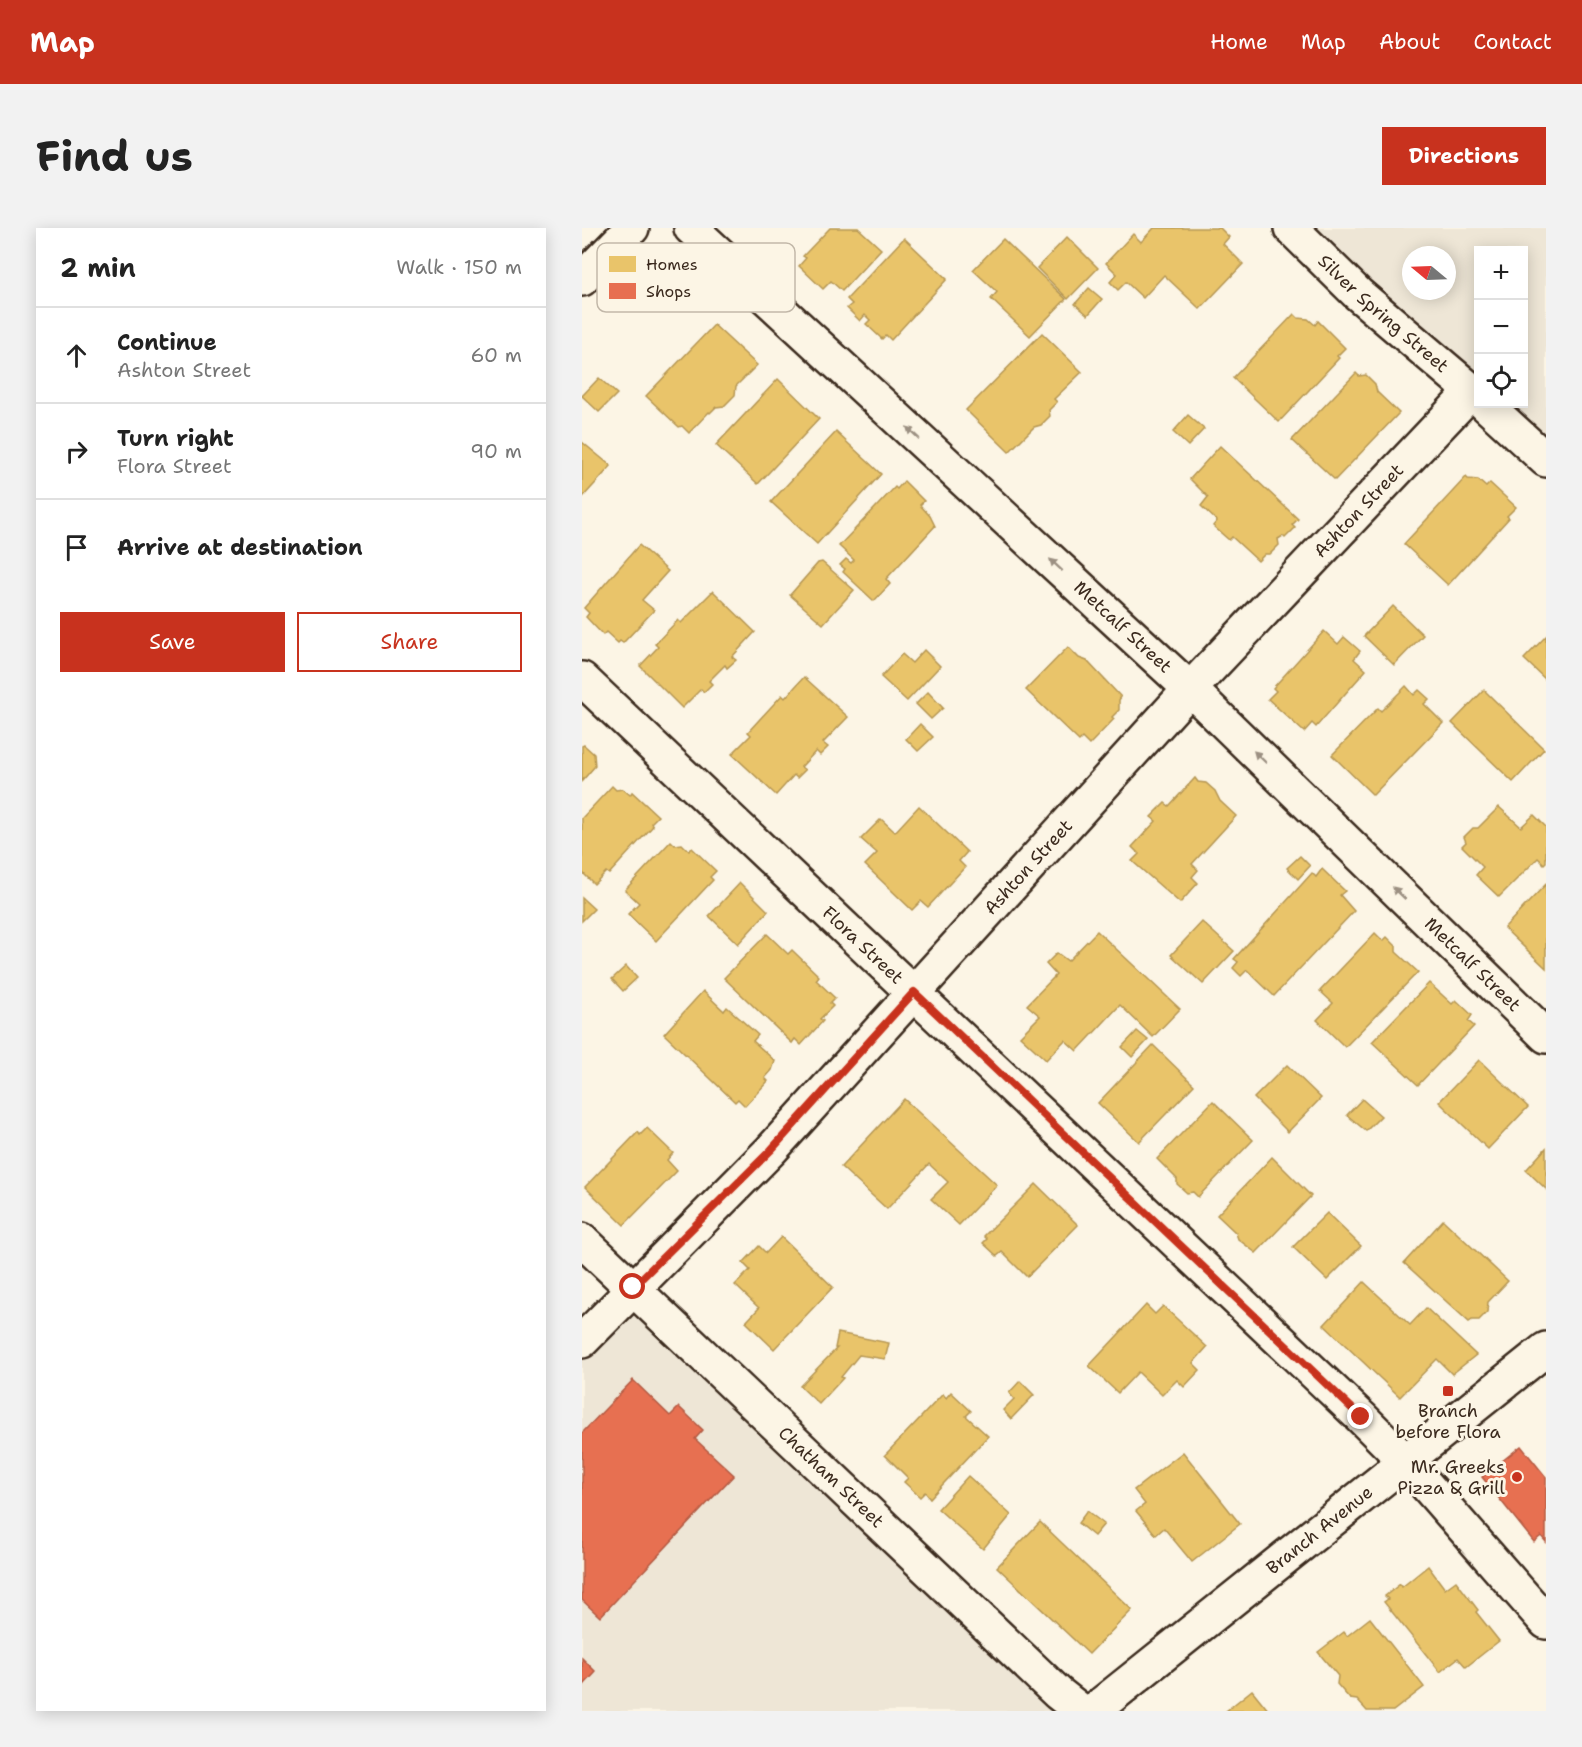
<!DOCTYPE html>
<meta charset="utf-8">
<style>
:root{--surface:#fff;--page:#f2f2f2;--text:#222;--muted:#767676;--line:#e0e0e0;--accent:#c8321e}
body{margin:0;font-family:"Shantell Sans",sans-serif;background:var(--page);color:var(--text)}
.controls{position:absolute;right:18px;top:18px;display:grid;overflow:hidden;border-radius:0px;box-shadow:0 3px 15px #0003}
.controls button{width:54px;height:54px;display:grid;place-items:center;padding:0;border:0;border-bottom:2px solid var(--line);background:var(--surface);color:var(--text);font:30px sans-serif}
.compass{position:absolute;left:820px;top:18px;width:54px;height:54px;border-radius:50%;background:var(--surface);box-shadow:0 3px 15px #0003;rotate:289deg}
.stop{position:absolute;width:18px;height:18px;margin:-14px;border:4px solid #c8321e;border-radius:50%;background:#fff}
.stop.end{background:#c8321e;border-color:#fff;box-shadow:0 2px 6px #0008}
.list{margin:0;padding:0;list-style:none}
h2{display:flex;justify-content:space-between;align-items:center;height:78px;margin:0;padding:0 24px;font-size:26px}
h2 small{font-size:20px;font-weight:400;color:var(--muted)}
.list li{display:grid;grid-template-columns:39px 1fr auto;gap:18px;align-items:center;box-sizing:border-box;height:96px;padding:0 24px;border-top:2px solid var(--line)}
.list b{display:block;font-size:22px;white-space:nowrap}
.list p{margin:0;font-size:20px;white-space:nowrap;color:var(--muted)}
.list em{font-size:20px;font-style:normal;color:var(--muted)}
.actions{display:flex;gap:12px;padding:18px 24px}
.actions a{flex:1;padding:14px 0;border:2px solid var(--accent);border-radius:0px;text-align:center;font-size:21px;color:var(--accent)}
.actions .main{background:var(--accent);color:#fff}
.icon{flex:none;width:33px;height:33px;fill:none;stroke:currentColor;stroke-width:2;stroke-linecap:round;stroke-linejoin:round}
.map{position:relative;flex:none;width:964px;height:1483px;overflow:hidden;border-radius:0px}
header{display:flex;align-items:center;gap:36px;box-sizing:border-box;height:84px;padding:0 30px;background:var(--accent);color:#fff}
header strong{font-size:28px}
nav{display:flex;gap:33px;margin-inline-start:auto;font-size:21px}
.intro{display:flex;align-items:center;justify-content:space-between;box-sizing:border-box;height:144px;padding:0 36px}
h1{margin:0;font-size:42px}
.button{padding:15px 27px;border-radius:0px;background:var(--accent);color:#fff;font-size:21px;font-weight:700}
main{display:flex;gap:36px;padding:0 36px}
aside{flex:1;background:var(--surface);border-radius:0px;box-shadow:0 3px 15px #0003}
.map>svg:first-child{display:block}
.built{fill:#eee6d6;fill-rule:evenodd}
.homes{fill:#e9c46a;stroke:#b59653;stroke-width:1.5}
.shops{fill:#e76f51;stroke:#b35a42;stroke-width:1.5}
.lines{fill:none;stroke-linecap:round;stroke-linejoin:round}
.minor-casing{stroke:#3b2a1e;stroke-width:38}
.secondary-casing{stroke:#3b2a1e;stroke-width:38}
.minor{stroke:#fcf5e5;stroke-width:33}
.secondary{stroke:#fcf5e5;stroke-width:33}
.oneway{fill:#9c9082}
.route{stroke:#c8321e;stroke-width:8}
.poi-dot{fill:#c8321e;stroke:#fcf5e5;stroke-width:2}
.labels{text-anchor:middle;stroke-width:6;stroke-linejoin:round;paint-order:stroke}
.street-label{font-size:18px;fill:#3b2a1e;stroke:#fcf5e5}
.poi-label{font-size:18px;fill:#3b2a1e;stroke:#fcf5e5}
.key{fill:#fcf5e5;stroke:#c2b8a9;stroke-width:1.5}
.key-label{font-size:16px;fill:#3b2a1e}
</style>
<header>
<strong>Map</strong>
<nav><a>Home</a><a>Map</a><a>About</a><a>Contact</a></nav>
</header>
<div class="intro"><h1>Find us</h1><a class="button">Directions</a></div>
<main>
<aside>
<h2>2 min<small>Walk · 150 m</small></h2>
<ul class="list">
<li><svg class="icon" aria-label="ahead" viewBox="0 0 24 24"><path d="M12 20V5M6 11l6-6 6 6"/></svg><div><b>Continue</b><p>Ashton Street</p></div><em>60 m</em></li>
<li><svg class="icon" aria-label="right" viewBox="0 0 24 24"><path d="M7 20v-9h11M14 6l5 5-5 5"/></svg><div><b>Turn right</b><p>Flora Street</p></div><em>90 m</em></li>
<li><svg class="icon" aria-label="arrive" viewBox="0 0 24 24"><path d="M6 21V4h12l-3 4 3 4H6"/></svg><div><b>Arrive at destination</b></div></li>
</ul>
<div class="actions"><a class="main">Save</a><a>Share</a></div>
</aside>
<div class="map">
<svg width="964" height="1483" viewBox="0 0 964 1483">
<rect width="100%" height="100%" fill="#fcf5e5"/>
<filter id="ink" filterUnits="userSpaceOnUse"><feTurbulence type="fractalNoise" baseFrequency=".0167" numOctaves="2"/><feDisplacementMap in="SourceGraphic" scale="12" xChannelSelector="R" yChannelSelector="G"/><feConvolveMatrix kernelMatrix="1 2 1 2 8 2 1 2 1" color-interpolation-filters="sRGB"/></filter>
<g filter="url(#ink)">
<!-- built -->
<g class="built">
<path d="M727,0h237v229l-57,-53h35v-154h-45l-1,141zM829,27h36v36h-36z"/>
<path d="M67,1055l341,321 92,107h-500v-357z"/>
</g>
<!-- homes -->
<g class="homes">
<path d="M248,0h28l23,21 -39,42 -11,-10 -8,8 -24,-23 7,-8 -3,-2z"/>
<path d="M572,0h66l9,9 -6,7 20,20 -43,45 -36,-34 -21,23 -17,-16 -8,8 -8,-8 7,-8 -11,-11 27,-29 8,8z"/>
<path d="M485,9l31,31 -30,31 -31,-31z"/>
<path d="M322,10l43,41 -56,61 -5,-5 -4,4 -16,-15 4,-4 -5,-5 -5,6 -13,-13 5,-4 -5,-5z"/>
<path d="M421,11l63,60 -36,37 -39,-37 6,-7 -24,-22z"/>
<path d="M507,60l13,11 -14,16 -13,-11z"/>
<path d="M712,86l4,4 10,1 7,6 3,-4 27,27 -8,8 2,2 -60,64 -46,-44z"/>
<path d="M132,97l43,40 -21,21 -1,9 -11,11 -8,1 -6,6 -1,-1 -20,21 -7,-7 -3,1 -33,-31z"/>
<path d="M460,105l40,39 -28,27 3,3 -8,8 1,6 -9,9 -7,2 -25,25 -43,-42z"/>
<path d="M774,145l3,3 7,-1 9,9 2,8 22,21 -64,67 -43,-40z"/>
<path d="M17,150l18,16 -18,18 -17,-16z"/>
<path d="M196,151l41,40 -61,65 -42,-39z"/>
<path d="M606,187l16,14 -16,17 -15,-14z"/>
<path d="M254,204l45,42 -64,70 -46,-42z"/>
<path d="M0,214l29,24 -29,32z"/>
<path d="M638,218l78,73 -6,6 3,3 -10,10 -2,-2 -5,3 1,6 -9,9h-5l-7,7 -26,-24 -3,3 -16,-14 4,-5 -16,-15 7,-9 -18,-18z"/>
<path d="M884,249l2,2 10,1 8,7 4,-4 26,24 -9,9 2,2 -61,67 -44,-41z"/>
<path d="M322,253l20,20 -4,4 10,11 5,10 -49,53 4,5 -16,17 -31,-29 2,-3 -5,-4 6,-6 5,4 3,-3 -15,-14 56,-59 2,2z"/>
<path d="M57,317l29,26 -26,29 12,10 -31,33 -3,-2 -2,2 -12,-11 -3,3 -17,-18 3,-4 -5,-5z"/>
<path d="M240,334l32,28 -31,34 -33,-29 28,-32z"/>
<path d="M131,363l42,41 -23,25 4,3 -9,8 -2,-3 -16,16 3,3 -8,8 -3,-3 -19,19 -42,-42 18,-19 -3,-3 23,-24 3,3z"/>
<path d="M811,378l30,29 -29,30 -30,-29z"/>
<path d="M742,403l14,13 6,-7 16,14 -6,8 12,11 -50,57 -4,-4 -8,9 -36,-33 8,-8 -3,-3z"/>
<path d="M964,408v44l-22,-21z"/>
<path d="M486,419l11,11 8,3 34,36 -2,3v10l-7,7 2,2 -25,26 -7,-7 -3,3 -53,-51z"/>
<path d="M342,422l16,16 -33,35 -26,-24 21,-23 10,9z"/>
<path d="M222,449l44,40 -25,26 5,4 -8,8 -4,-4 -15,16 4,3 -8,8 -3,-3 -18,20 -44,-41 19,-19 -3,-3 34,-37 3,3z"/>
<path d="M824,458l8,9 5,-5 10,9 -5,5 19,19 -70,72 -41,-40 46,-47 3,3z"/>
<path d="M902,462l60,59 -31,33 -61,-59z"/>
<path d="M346,464l15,16 -12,11 -15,-15z"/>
<path d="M338,496l13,13 -15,14 -12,-12z"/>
<path d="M2,517l10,9 1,12 -13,15v-35z"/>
<path d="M613,550l3,4 8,1 9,8 5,10 16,15 -44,48 6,6 -6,7 6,6 -18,20 -48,-42 7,-7 -7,-7 24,-26 -5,-4 14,-14 4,3z"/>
<path d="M30,558l4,4 7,-1 7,6 2,-3 26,24 -7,7 2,3 -44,48 -3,-2 -12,12 -12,-12v-54z"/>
<path d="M337,578l48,46 -8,9 6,6 -37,40 -7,-6 -9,9 -47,-45 12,-12 -16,-14 20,-20 14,13z"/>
<path d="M917,579l22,20 13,-12 12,12v35l-2,2 -6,-6 -39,39 -23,-22 7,-8 -21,-21 4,-4 -2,-5 9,-9h5z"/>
<path d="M89,613l4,4 7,-1 7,7 3,-3 24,23 -6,6 3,3 -57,61 -28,-27 11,-11 -14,-13z"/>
<path d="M718,628l10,10 -12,13 -11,-11z"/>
<path d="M740,641l23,22 -5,4 14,16 -80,85 -27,-26 -6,6 -8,-8 5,-6 -4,-3 78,-86 4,4z"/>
<path d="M158,655l28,28 -30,33 -29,-28z"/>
<path d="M964,656v84l-42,-40z"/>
<path d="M0,670l12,11 -12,12z"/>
<path d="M620,694l32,29 -31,33 -32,-29z"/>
<path d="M515,703l83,78 -27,28 -33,-32 -43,46 -12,-11 -19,20 -26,-24 20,-20 -13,-11 29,-30 -10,-11 11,-11 11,8z"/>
<path d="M793,705l8,8 4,-4 9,9v6l22,20 -73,75 -28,-27 16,-17 -13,-12z"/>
<path d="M185,706l21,20 4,-4 27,26 -3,4 19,18 -5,5 3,3 -13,13 3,2 -22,24 -6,-6 -3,4 -68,-65z"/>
<path d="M44,738l11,12 -14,13 -11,-12z"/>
<path d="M847,755l23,21 4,-4 16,15 -4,6 6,5 -56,59 -46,-43z"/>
<path d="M121,763l21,20 3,-4 31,28 -5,6 22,20 -3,9 -7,8 3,3 -23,25 -7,-7 -3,3 -71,-68z"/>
<path d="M555,803l11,9 -16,17 -10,-10z"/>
<path d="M571,817l41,40 -55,57 -41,-39z"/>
<path d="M897,832l49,47 -40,42 -49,-47z"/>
<path d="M705,837l34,33 -33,34 -34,-34z"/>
<path d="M322,871l93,86 -38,40 -28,-26 17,-17 -19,-18 -42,45 -46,-42z"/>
<path d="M780,871l19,17 -15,15 -19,-16z"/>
<path d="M631,873l40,39 -55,57 -5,-5 -6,1 -10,-9v-5l-20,-20z"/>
<path d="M65,900l26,25 -6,7 10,11 -53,54 -39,-38 53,-55 2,3z"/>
<path d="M964,920v41l-20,-19z"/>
<path d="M690,929l39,39 -55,57 -18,-14 -2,-6 -19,-18z"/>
<path d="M454,956l42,41 -51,52 -25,-25 -5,4 -14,-13 4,-4 -3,-3z"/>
<path d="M745,985l34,33 -34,34 -34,-33z"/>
<path d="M861,992l65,61 -20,21 -1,10 -8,8h-7l-3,2 -65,-59z"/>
<path d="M199,1009l52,50 -59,62 -28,-27 13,-14 -24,-23 15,-15 -7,-7 16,-17 7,7z"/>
<path d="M782,1054l46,43 16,-17 50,47 -24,19 -15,-15 -37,38 -76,-72z"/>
<path d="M564,1077l9,9 8,-8 44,41 -14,16 7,7 -16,17 -7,-7 -15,15 -24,-23 -20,21 -29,-27z"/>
<path d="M256,1105l51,10 -4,16 -26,-4 -18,22 2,1 -24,26 -19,-18 37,-38h-2z"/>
<path d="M438,1153l14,14 -23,24 -8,-9 11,-11 -5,-6z"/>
<path d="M369,1164l20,19 -5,5 22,20 -58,62 -5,-6 -5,5 -16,-15 4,-4 -23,-23 58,-61 3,4z"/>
<path d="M601,1224l57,72 -48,38 -28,-34 -8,7 -20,-24 9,-7 -11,-14z"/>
<path d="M386,1248l43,39 -28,34 -45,-40z"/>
<path d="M505,1283l17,13 -10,12 -16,-13z"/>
<path d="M458,1294l92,88 -43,44 -92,-87z"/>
<path d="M846,1338l17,23 11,-8 22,29 -2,2 23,29 -33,26 -8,-9 -18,14 -56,-70 4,-3 -3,-3 15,-12 2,3z"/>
<path d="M788,1390l54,69 -31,24h-26l-10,-11 -7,-1 -13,-15 1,-8 -20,-24 26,-20 3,4z"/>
<path d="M670,1462l17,21h-43z"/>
</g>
<!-- shops -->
<g class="shops">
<path d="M51,1152l37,36 9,-9 24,23 -8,9 39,36 -134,142 -18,-17v-167z"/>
<path d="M939,1218l25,31v65l-5,-6 -7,6 -52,-65z"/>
<path d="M0,1430l14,14 -14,15z"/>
</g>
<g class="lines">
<defs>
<g id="minor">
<path id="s1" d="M109,0l499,461 356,347"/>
<path d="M0,51l50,-51"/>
<path id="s2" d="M0,451l779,738 45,45 140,160"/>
<path id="s3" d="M0,1012l476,453 23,18"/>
<path id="s4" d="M0,1113l189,-191 419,-461 282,-298"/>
</g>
<g id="secondary">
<path id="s5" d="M709,0l67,66 121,103"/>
<path d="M903,176l61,56"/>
<path id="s6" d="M511,1483l453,-362"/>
</g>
</defs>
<!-- minor casing -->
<use href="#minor" class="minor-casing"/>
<!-- secondary casing -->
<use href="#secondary" class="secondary-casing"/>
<!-- minor -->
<use href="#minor" class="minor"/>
<!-- secondary -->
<use href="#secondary" class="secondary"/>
</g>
<!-- one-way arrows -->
<defs><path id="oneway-solid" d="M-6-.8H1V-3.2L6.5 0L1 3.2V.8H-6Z" transform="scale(1.5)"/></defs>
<g class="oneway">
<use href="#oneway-solid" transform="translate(331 205) rotate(-137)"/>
<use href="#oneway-solid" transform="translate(474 337) rotate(-137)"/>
<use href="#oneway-solid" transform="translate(678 529) rotate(-136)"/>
<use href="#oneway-solid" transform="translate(817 665) rotate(-136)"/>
</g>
</g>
<g class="lines" filter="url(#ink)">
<!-- route -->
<path class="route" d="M51,1059l138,-137 143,-158 447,425"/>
</g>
<!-- markers -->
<g class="poi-dot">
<rect x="860" y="1157" width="12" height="12" rx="3"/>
<circle cx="935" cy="1249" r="6"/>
</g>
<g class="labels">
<!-- street labels -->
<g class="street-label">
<text dy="6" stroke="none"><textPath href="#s5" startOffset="126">Silver Spring Street</textPath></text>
<text dy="6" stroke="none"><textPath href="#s4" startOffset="1137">Ashton Street</textPath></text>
<text dy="6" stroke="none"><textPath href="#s1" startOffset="588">Metcalf Street</textPath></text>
<text dy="6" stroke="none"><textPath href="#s4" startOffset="651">Ashton Street</textPath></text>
<text dy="6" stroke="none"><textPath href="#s2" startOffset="387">Flora Street</textPath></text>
<text dy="6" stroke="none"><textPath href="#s1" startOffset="1074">Metcalf Street</textPath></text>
<text dy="6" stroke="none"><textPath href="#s3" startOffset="344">Chatham Street</textPath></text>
<text dy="6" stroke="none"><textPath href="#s6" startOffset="290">Branch Avenue</textPath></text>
</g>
<!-- poi labels -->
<g class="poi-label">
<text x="866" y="1189">Branch<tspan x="866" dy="21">before Flora</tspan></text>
<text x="923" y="1245" text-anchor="end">Mr. Greeks<tspan x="923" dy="21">Pizza &amp; Grill</tspan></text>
</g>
</g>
<!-- legend -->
<rect x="15" y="15" width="198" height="69" rx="9" class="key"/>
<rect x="27" y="28" width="27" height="16" fill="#e9c46a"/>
<rect x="27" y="55" width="27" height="16" fill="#e76f51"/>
<g class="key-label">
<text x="64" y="42">Homes</text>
<text x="64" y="69">Shops</text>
</g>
</svg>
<div class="controls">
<button>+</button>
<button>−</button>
<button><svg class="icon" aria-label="locate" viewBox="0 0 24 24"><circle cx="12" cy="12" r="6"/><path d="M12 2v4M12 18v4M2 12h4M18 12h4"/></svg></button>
</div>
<svg class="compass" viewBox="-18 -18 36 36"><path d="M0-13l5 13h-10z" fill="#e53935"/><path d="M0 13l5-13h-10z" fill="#767676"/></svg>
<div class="stop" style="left:51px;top:1059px"></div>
<div class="stop end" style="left:779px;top:1189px"></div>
</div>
</main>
